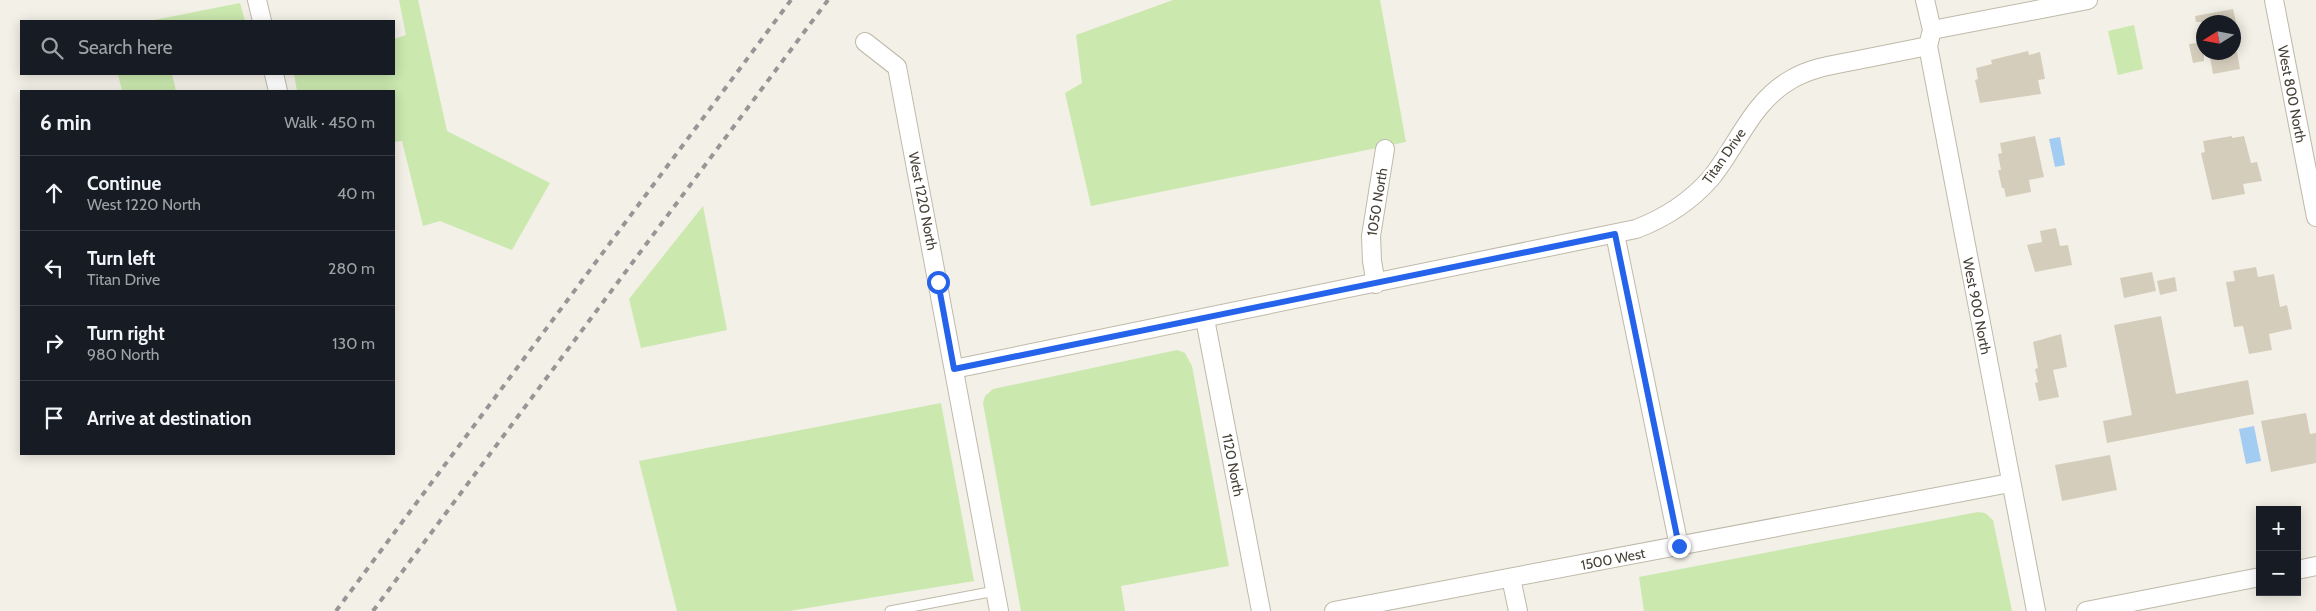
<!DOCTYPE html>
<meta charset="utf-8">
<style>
:root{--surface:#171b24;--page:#20242c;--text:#f1f3f6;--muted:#9ea1a6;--line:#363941}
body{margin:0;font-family:Cabin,sans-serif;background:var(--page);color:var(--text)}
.controls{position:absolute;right:15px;bottom:15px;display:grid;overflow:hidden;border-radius:0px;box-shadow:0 2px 12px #0003}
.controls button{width:45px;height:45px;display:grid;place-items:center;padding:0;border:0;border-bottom:1px solid var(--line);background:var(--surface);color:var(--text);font:25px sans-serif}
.compass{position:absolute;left:2196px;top:15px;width:45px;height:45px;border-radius:50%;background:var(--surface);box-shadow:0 2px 12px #0003;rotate:259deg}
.stop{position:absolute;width:15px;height:15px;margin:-11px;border:4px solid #2563eb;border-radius:50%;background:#fff}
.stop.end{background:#2563eb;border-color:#fff;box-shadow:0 1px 5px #0008}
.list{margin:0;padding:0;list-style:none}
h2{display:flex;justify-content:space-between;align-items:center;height:65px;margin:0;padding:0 20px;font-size:21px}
h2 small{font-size:16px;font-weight:400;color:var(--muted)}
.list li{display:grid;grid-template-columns:32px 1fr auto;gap:15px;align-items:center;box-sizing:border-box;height:75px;padding:0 20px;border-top:1px solid var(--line)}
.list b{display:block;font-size:19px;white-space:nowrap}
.list p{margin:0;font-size:16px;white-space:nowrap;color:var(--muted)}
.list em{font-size:16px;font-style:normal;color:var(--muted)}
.icon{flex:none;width:28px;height:28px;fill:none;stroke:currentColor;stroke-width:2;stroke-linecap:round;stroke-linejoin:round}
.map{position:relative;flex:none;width:2316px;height:611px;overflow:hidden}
.search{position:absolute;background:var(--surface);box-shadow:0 2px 12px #0003;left:20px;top:20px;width:375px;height:55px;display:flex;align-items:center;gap:12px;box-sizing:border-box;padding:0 18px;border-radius:0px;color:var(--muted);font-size:19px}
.panel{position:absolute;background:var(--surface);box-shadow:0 2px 12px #0003;left:20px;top:90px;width:375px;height:365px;border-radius:0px}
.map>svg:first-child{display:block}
.green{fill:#cbe8af}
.water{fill:#a2ccf1}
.building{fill:#d5cdbc}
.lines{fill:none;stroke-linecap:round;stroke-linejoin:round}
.service-casing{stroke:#bfb9a9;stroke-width:11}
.minor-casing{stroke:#bfb9a9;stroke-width:20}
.service{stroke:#fff;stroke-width:9}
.minor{stroke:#fff;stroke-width:18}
.rail{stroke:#969696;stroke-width:4;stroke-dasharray:6 6;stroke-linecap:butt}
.route{stroke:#2563eb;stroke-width:6}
.labels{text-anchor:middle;stroke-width:5;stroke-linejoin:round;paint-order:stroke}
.street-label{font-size:14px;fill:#464136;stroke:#fff}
</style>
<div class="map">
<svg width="2316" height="611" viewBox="0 0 2316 611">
<rect width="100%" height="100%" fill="#f3f0e7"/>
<!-- green -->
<g class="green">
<path d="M399,0h19l29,131 103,52 -38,67 -72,-29 -17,5 -21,-85 -8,1v-51h-97l-3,-16 4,-1h96v-35l12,-4z"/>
<path d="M1173,0h207l26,142 -315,64 -26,-113 17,-10 -6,-48z"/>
<path d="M240,3l5,18h-96z"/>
<path d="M2134,25l9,44 -25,6 -10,-44z"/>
<path d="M118,74h54l4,17h-54z"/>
<path d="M703,206l24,124 -86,18 -12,-49z"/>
<path d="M1177,350l8,3 7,13 37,200 -108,20 4,25h-104l-38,-208 2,-7 8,-7z"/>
<path d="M941,403l33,178 -185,30h-112l-38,-150z"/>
<path d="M1978,512l7,1 8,7 19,91h-368l-5,-34z"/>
</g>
<!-- water -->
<g class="water">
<path d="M2060,137l5,28 -10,2 -6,-28z"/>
<path d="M2254,426l7,35 -15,3 -7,-35z"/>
</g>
<!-- building -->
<g class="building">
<path d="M2233,9l3,13h-40l-1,-6z"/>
<path d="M2204,42v19l-11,2 -4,-19z"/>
<path d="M2028,51l1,4 11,-3 5,27 -7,1 3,14 -61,9 -5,-23 3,-1 -2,-11 16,-4 -1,-4z"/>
<path d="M2209,52h28l3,17 -27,5z"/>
<path d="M2035,136l9,41 -15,3 2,12 -25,5 -2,-9h-2l-4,-18h3l-3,-16 4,-1 -2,-10z"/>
<path d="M2232,136v2l12,-2 7,27 6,-1 5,19 -19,3 2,10 -33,6 -11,-47 4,-1 -2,-11z"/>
<path d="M2056,228l4,18 8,-1 4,20 -37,7 -8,-27 15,-3 -2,-11z"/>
<path d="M2256,267l2,10 16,-3 6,33 7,-2 5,24 -23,5 3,16 -23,4 -6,-28 -9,1 -8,-45 9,-1 -2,-10z"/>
<path d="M2152,272l4,19 -32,7 -4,-20z"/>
<path d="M2175,277l2,14 -17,4 -3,-14z"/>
<path d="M2161,316l15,78 72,-14 6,34 -147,29 -4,-22 29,-6 -18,-90z"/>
<path d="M2061,334l6,33 -14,3 6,27 -20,4 -4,-18 3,-1 -3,-13 3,-1 -5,-26z"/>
<path d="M2306,413l4,21 6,-1v30l-45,9 -10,-51z"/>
<path d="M2110,455l7,35 -55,11 -7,-36z"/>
</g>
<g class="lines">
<defs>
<path id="service" d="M890,611l105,-20"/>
<g id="minor">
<path d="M257,0l5,21"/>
<path d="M1925,0l7,30 -4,16 108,565"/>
<path d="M2274,0l42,217"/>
<path d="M1932,30l156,-30"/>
<path d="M865,42l32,25 102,544"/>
<path d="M274,74l4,17"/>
<path d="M1615,234l64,312"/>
<path d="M1376,284l-4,-23 -1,-25 14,-87"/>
<path d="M1205,319l56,292"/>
<path d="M954,369l682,-140c29,-11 54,-27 75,-51 27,-33 41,-77 81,-99 19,-11 40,-14 61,-18 25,-5 50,-10 75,-15"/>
<path d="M2297,570l19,-4"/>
<path d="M1511,578l7,33"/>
<path d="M1334,611l676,-128"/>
<path d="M2086,611l174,-34"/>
</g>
</defs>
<!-- service casing -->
<use href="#service" class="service-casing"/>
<!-- minor casing -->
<use href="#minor" class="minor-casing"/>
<!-- service -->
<use href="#service" class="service"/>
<!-- minor -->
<use href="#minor" class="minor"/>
<!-- rail -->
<g class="rail">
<path d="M336,611l455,-611"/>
<path d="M373,611l455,-611"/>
</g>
</g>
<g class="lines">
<!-- route -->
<path class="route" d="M938,282l16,87 661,-135 64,312"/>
</g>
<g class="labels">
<!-- street labels -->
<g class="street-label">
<text transform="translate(2292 94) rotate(79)" y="5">West 800 North</text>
<text transform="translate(1724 156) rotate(-55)" y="5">Titan Drive</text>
<text transform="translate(923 201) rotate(79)" y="5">West 1220 North</text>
<text transform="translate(1377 202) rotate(-81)" y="5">1050 North</text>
<text transform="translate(1977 306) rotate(79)" y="5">West 900 North</text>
<text transform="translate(1233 465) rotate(79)" y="5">1120 North</text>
<text transform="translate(1613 559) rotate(-11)" y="5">1500 West</text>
</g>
</g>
</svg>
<div class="controls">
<button>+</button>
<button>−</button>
</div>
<svg class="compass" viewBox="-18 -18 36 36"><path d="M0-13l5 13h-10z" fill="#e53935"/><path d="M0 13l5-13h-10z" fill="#9ea1a6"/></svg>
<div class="stop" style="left:938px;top:282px"></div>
<div class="stop end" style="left:1679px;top:546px"></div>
<div class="search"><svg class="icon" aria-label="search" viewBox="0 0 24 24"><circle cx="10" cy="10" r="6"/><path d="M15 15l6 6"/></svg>Search here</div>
<section class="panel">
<h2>6 min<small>Walk · 450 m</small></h2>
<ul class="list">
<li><svg class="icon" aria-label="ahead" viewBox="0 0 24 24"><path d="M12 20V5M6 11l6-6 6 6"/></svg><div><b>Continue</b><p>West 1220 North</p></div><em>40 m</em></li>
<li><svg class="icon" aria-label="left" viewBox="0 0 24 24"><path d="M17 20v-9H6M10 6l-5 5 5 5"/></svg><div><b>Turn left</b><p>Titan Drive</p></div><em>280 m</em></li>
<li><svg class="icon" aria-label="right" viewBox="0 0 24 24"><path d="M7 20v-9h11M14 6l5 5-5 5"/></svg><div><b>Turn right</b><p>980 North</p></div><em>130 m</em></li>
<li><svg class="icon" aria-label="arrive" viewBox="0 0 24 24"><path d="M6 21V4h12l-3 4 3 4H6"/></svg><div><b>Arrive at destination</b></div></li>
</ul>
</section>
</div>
